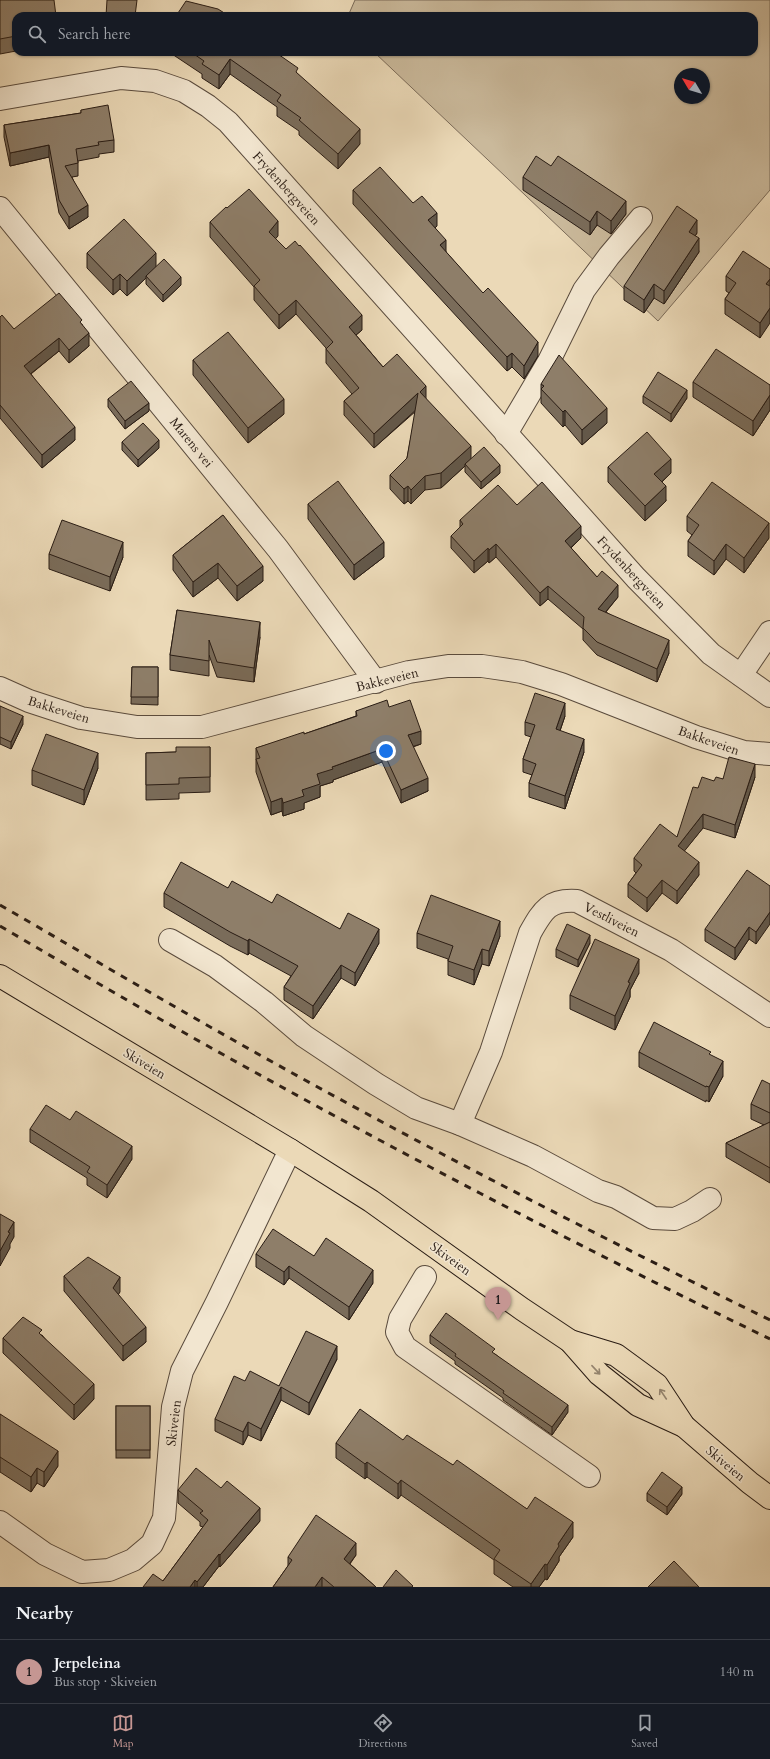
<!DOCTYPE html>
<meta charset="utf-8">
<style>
:root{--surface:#171b24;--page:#242831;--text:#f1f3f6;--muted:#9ea1a6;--line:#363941;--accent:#c59692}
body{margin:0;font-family:Cardo,serif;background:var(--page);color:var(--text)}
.compass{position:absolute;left:674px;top:68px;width:36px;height:36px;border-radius:50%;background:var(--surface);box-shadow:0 1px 3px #0004;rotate:308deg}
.you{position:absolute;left:386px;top:751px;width:14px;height:14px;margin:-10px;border:3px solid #fff;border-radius:50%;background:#1a73e8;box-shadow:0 0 0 6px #1a73e833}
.badge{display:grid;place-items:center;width:26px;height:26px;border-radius:50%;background:var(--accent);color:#111;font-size:13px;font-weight:700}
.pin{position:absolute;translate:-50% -33px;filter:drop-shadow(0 1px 2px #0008)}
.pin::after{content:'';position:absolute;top:21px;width:14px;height:12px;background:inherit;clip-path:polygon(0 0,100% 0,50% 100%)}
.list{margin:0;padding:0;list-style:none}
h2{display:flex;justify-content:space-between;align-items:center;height:52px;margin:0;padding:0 16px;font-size:17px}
h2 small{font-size:13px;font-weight:400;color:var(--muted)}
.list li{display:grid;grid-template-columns:26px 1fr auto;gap:12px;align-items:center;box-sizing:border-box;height:64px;padding:0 16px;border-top:1px solid var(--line)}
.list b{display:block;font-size:15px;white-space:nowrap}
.list p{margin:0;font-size:13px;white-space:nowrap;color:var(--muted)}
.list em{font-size:13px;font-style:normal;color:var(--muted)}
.icon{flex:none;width:22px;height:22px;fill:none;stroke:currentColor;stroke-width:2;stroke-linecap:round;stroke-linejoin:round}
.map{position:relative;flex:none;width:770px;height:1587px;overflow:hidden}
.search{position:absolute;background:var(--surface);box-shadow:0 1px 3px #0004;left:12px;right:12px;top:12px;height:44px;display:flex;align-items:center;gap:10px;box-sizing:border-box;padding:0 14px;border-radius:12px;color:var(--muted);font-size:15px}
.sheet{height:116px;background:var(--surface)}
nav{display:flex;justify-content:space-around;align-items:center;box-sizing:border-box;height:56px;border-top:1px solid var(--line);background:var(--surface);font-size:11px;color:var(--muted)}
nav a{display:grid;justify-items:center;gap:2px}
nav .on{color:var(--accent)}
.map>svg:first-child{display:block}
.green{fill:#cab99b;stroke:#7a6a58;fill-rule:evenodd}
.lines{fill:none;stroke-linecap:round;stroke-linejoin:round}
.minor-casing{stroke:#5a4b3d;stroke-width:24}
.major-casing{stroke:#291c14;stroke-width:24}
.minor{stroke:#f2e6d0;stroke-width:22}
.major{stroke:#ebd9b7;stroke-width:22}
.rail{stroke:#291c14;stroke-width:3;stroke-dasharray:7 7;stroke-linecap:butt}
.wall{fill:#7a6c5a;stroke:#291c14}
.shaded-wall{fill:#63584a;stroke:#291c14}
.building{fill:#8e7e69;stroke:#291c14}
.oneway{stroke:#94846e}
.labels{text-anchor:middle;stroke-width:3;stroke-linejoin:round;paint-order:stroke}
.street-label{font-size:13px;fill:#291c14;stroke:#f2e6d0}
</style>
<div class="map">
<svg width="770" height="1587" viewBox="0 0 770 1587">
<rect width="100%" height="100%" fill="#ebd9b7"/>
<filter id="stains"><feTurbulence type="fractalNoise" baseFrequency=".005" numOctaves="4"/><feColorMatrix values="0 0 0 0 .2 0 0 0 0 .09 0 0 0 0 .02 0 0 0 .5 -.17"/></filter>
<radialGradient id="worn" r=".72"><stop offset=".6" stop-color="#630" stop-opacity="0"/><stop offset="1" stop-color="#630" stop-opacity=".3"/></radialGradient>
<!-- green -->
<path class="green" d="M355,0h415v190l-112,131 -284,-269h380v-36h-406zM680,74h24v24h-24z"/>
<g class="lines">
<defs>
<g id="minor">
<path d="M0,99l121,-21 34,3 29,10 24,15 20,16 408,456 75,76 59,42"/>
<path d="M0,208l278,341 98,133"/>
<path d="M506,434l43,-73 35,-71 25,-34 32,-38"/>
<path d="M741,675l29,-43"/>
<path d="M0,688l29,13 52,17 56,9h65l207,-55 39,-6h34l40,6 39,12 135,53 48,15 26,2"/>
<path d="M170,940l45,26 49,36 40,34 72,48 40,24 44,16 73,32 65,35 18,6 37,21 22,1 17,-8 18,-12"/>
<path d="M460,1124l31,-72 39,-119c13,-23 19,-34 47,-32l94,49 99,66"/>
<path d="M425,1277l-25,42 -3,13 8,15 184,129"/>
<path d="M0,1522l45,32 37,18 27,-2 24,-10 19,-16 12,-26 9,-111 9,-36 35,-69 73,-152"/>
</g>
<g id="major">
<path d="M0,976l290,174 81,51 151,108 48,32 29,33 39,31 46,21"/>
<path d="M570,1341l46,14 41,30 27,41 66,57 20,15"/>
</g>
</defs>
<!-- minor casing -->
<use href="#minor" class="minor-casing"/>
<!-- major casing -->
<use href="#major" class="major-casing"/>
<!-- minor -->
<use href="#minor" class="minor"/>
<!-- major -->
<use href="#major" class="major"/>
<!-- rail -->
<g class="rail">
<path d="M0,905c66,38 131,77 198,115 187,107 378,205 572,300"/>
<path d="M0,926c63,37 126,74 190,110 190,107 384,208 580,303"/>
</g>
</g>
<!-- wall -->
<g class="wall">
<path d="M0,0l16,16v35l-16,3z"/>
<path d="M169,52h106l23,22 62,70 -22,25 -39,-34v-4l-22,-15v-9l-47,-33 -11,15 -17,-11v-4z"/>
<path d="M81,110l33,30v12l-15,2v3l-21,4v15l-6,1 16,40 -19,12 -10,-16 -10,-56 -39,9 -6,-29v-12l77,-12z"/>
<path d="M523,177l103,37 -15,20 -14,-9 -7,10 -67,-45z"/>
<path d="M353,190l60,13 24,23 -2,2 11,24 92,104 -14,23 -12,-12 -5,4 -154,-167z"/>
<path d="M227,208l51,28 -3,3 87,91 -6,5 27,32 43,32 45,60 29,14 -19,16 -16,-17v-6l-24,22 -16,2 -14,14 -3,-3 -4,3 -14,-15v-14l17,-17 9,-47 -42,37 -30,-33v-14l8,-7 -26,-31v-15l-30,-34 -17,15 -25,-29v-13l-44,-50v-15z"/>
<path d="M697,233l-2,3 4,16 -35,52 -10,-6 -10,15 -20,-13v-14z"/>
<path d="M87,253l69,14 25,18 -18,17 -17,-18v-6l-19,18 -7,-7 -7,6 -26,-27z"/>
<path d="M770,269l-10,69 -35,-24v-15l4,-6 -3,-2v-15z"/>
<path d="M0,317l14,12 68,-5 7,22 -20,17 -10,-12 -28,23 44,66 -33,28 -42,-50z"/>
<path d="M193,360l91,54 -36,29 -55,-68z"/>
<path d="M693,382l77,3v25l-17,26 -60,-39z"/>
<path d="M541,384l66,39 -25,22 -17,-20 -2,2 -22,-24z"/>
<path d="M643,396l44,2 -16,24 -28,-19z"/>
<path d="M108,399l41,12 -24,18 -17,-22z"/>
<path d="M122,442l37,6 -21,19 -16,-17z"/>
<path d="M608,467l63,6 -9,9 4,19 -21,20 -37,-39z"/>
<path d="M308,504l76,53 -30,23 -46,-61z"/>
<path d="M517,505l64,33 -10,10 26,29 21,20 -12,15 63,41 -12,29 -60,-27 -14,-15v-11l-35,-30 -8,7 -44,-49 -7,6 -1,-2 -14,12 -23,-25v-12l9,-9v-7z"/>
<path d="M223,515l40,66 -26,20 -19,-23 -25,19 -20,-27v-15z"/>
<path d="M687,516l82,22 -25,35 -18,-14 -12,16 -26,-19v-15l4,-6 -5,-4z"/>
<path d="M49,554l74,3 -13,34 -61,-22z"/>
<path d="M177,610l83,27 -6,45 -37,-5 -8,-22v21l-39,-6v-15z"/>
<path d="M132,667h26v38l-27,-1z"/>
<path d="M0,706l23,18 -12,25 -11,-5z"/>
<path d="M389,707l32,37 -8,3 15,44 -27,12 -19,-41 -49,18v2l-13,4v11l-16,6v6l-21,7 -1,-5 -11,4 -15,-43v-24l48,-14 52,-18v-5z"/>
<path d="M565,716l-5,15 24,21 -19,57 -36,-12v-14l3,-8 -9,-3v-13l8,-22 -6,-2v-13z"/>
<path d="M210,747v45l-31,1v6l-33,1v-47l30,-1z"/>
<path d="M98,768l-14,37 -52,-20v-15z"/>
<path d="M755,777l-20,61 -32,-10 -19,23 15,24 -22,29 -15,-11 -15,19 -19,-15v-13l8,-11 -2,-2v-13l43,-21 21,-49 16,-7 9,-2z"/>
<path d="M770,886l-14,58 -7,-5 -14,21 -30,-19v-12z"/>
<path d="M228,888l44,15 68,26 39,14 -24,43 -14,-8 -28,41 -29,-19v-13l7,-11 -42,-23 -1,2 -18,-9 -66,-39v-14z"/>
<path d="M417,933l83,3 -11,30 -7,-2 -8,21 -26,-10v-16l-31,-11z"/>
<path d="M590,943l-12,24 -22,-10v-8z"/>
<path d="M639,973l-9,17v7l-15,33 -45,-21v-14z"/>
<path d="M639,1052l84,24 -14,26 -3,-2v2l-67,-35z"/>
<path d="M770,1084v99l-44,-26v-14l38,-18 -13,-6v-15z"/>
<path d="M30,1129l102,30 -25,39 -20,-13v-7l-57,-36z"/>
<path d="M256,1254l58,2 59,27 -24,37 -60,-42 -5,7 -28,-18z"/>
<path d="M64,1276l56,16 -2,2 28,48 -23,19 -59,-70z"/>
<path d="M42,1335l52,64 -20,21 -71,-67v-15z"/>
<path d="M430,1335l65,19 73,58 -16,23 -49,-35v-2l-48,-34v-3l-25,-18z"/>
<path d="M337,1359l-28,56 -28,-15 -20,41 -13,-6 -5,10 -28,-14v-12l30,-38 34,5z"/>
<rect x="116" y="1406" width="34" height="52"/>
<path d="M0,1414l58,52 -14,21 -7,-4 -6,9 -31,-20z"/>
<path d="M403,1440l50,25 74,44 46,28 -14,20v4l-12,19 -2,-1 -6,8h-26l-19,-13v-14l-93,-65 -3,4 -31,-22 -2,2 -29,-21v-15z"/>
<path d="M178,1490l82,31 -40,46 -1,-1 -16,21h-60l20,-6 40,-54 -3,-1v-4l-22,-19z"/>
<path d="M647,1493l35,1 -15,21 -20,-14z"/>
<path d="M356,1555l-6,9 26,23h-103l15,-21v-9z"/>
</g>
<!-- shaded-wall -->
<g class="shaded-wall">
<path d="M230,59v15l-11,15v-14z"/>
<path d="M360,129v15l-22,25v-15z"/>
<path d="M49,145v12l-39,9v-13z"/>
<path d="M626,201v13l-15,20v-13z"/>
<path d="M88,205v12l-19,12v-12z"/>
<path d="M597,211v14l-7,10v-13z"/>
<path d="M437,213v13l-9,8v-14z"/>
<path d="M697,220v13l-8,12v-13z"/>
<path d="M278,221v15l-9,10v-14z"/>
<path d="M699,238v14l-35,52v-13z"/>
<path d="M446,240v14l-6,-9z"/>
<path d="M156,253v15l-10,8v2l-19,18v-15z"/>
<path d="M120,274v15l-7,6v-15z"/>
<path d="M181,277v8l-18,17v-7z"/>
<path d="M770,279v14l-4,-9z"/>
<path d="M654,284v14l-10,15v-13z"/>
<path d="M296,300v14l-17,15v-14z"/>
<path d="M770,308v15l-10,15v-15z"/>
<path d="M362,315v15l-13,11v-14z"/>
<path d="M89,333v13l-20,17v-13z"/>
<path d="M59,338v13l-35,28v-13z"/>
<path d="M538,342v14l-14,23v-13z"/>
<path d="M512,353v14l-5,4v-14z"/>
<path d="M426,386v15l-6,-9z"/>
<path d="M687,390v8l-16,24v-8z"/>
<path d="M418,393v15l-44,40v-14z"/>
<path d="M770,395v15l-17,26v-15z"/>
<path d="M284,399v15l-36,29v-15z"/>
<path d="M149,403v8l-24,18v-8z"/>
<path d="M607,408v15l-25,22v-15z"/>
<path d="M565,410v15l-2,2v-15z"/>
<path d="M75,427v13l-33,28v-13z"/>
<path d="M159,440v8l-21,19v-7z"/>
<path d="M471,446v14l-6,4v2l-24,22v-15z"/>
<path d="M671,459v14l-17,16v-15z"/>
<path d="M500,465v8l-19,16v-7z"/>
<path d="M425,476v14l-14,14v-14z"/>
<path d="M408,486v15l-4,3v-15z"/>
<path d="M666,486v15l-21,20v-15z"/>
<path d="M769,523v15l-25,35v-15z"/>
<path d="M581,526v12l-16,15v-12z"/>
<path d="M123,542v15l-13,34v-14z"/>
<path d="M384,542v15l-30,23v-15z"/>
<path d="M496,544v13l-7,6v-13z"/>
<path d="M726,544v15l-12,16v-14z"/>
<path d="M488,548v13l-14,12v-12z"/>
<path d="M218,563v15l-25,19v-15z"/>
<path d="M263,566v15l-26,20v-15z"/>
<path d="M618,585v12l-20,24v-12z"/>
<path d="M548,586v13l-8,7v-13z"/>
<path d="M260,622v15l-6,45v-14z"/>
<path d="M669,640v13l-12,29v-13z"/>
<path d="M565,703v13l-9,26v-13z"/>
<path d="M23,716v8l-12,25v-7z"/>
<path d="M421,731v13l-13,4v-13z"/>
<path d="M584,739v13l-19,57v-13z"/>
<path d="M382,749v13l-49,18v2l-13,4v11l-16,6v6l-21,7v-13l19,-13 15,-16 15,-7z"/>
<path d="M98,753v15l-14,37v-15z"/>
<path d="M755,764v13l-20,61v-13z"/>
<path d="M428,778v13l-27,12v-13z"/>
<path d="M282,798v13l-11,4v-13z"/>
<path d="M703,814v14l-25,31v-13z"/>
<path d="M699,862v13l-22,29v-13z"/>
<path d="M662,880v13l-15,19v-14z"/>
<path d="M770,912v12l-14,20v-12z"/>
<path d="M500,921v15l-11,30v-15z"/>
<path d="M749,927v12l-14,21v-12z"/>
<path d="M379,929v14l-24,43v-13z"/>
<path d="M590,935v8l-12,24v-7z"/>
<path d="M249,939v14l-1,2v-14z"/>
<path d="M482,949v15l-8,21v-15z"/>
<path d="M639,959v14l-9,17v7l-15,33v-14l13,-34z"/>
<path d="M341,965v13l-28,41v-13z"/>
<path d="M723,1061v15l-14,26v-15z"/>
<path d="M132,1146v13l-25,39v-13z"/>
<path d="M14,1222v15l-4,7v4l-10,18v-15l8,-19z"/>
<path d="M289,1266v12l-5,7v-13z"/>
<path d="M373,1270v13l-24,37v-13z"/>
<path d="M120,1277v15l-7,11v-15z"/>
<path d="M146,1327v15l-23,19v-15z"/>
<path d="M337,1346v13l-28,56v-12z"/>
<path d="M94,1384v15l-20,21v-15z"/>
<path d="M281,1387v13l-20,41v-12z"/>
<path d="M568,1405v7l-16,23v-8z"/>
<path d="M248,1422v13l-5,10v-13z"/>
<path d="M58,1451v15l-14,21v-15z"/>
<path d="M367,1462v15l-2,2v-15z"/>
<path d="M37,1468v15l-6,9v-15z"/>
<path d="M401,1480v15l-3,4v-15z"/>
<path d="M682,1487v7l-15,21v-8z"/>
<path d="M260,1508v13l-40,46v-12z"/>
<path d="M573,1522v15l-14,20v4l-12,19v-15l11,-21z"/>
<path d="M356,1543v12l-12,16v-12z"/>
<path d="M219,1554v12l-16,21h-6v-5z"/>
<path d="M545,1564v15l-6,8h-8v-3z"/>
<path d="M322,1577v10h-7z"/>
<path d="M195,1580v7h-5z"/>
</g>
<!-- building -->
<g class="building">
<path d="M0,0h54l2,16h-40v20l-16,3z"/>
<path d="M107,0h30l-2,16h-29z"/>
<path d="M186,1l32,8 11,7h-53z"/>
<path d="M191,52h84l23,16 -2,4 64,57 -22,25 -39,-34 2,-2 -24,-17 4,-6 -51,-36 -11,16 -17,-11 2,-3z"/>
<path d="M108,105l6,35 -16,2 1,3 -23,4 2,14 -13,3 23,39 -19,12 -10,-17 -10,-55 -39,8 -6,-28 77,-12v-3z"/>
<path d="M536,156l15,10 7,-10 68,45 -15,20 -14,-10 -7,11 -67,-45z"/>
<path d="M380,167l33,36 9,-7 15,17 -9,7 18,20 -6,5 43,48 5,-5 50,54 -14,24 -12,-13 -5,4 -154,-167z"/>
<path d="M249,189l29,32 -9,11 17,17 9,-8 4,5 1,-1 62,70 -13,12 34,40 14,-13 29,32 -6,6 51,54 -30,27 -16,3 -14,14 -3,-4 -4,3 -14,-14 17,-17 11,-65 -44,41 -30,-33 15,-13 -33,-39 7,-7 -37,-42 -17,15 -25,-29 6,-6 -50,-58 16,-15 1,1z"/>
<path d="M677,206l20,14 -8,12 10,6 -35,53 -10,-7 -10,16 -20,-14z"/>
<path d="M124,219l32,34 -29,28 -7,-7 -7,6 -26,-27z"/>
<path d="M743,251l27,18v10l-4,5 4,2v22l-10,15 -35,-24 11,-16 -10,-7z"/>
<path d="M164,259l17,18 -18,18 -17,-19z"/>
<path d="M59,293l23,27 -2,2 9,11 -20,17 -10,-12 -35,28 51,61 -33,28 -42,-50v-88l2,-2 12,14z"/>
<path d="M228,332l56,67 -36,29 -55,-68z"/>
<path d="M716,349l54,36v10l-17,26 -60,-39z"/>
<path d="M559,355l48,53 -25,22 -17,-20 -2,2 -22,-23 3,-3 -3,-2z"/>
<path d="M658,372l29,18 -16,24 -28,-18z"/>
<path d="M131,381l18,22 -24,18 -17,-22z"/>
<path d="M143,423l16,17 -21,20 -16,-18z"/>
<path d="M647,432l24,27 -17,15 12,12 -21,20 -37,-39z"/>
<path d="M484,447l16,18 -19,17 -16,-18z"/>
<path d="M338,481l46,61 -30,23 -46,-61z"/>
<path d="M542,482l39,44 -16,15 32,36 5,-6 16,14 -20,24 71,31 -12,29 -60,-27 -14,-14 1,-11 -36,-31 -8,7 -44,-49 -7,6 -1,-2 -14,13 -23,-25 12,-12 -3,-4 38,-35 19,20z"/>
<path d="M712,482l57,41 -25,35 -18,-14 -12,17 -26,-20 11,-16 -12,-9z"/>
<path d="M223,515l40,51 -26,20 -19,-23 -25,19 -20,-27z"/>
<path d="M62,520l61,22 -13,35 -61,-23z"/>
<path d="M177,610l83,12 -6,46 -37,-6 -8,-22v21l-39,-6z"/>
<path d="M132,667h26v30h-27z"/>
<path d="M535,693l30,10 -9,26 28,10 -19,57 -36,-13 7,-19 -13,-5 12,-34 -10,-3z"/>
<path d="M387,700l2,7 21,-7 11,31 -13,4 20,43 -27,12 -19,-41 -50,18 1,2 -16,5 3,10 -18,6 2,6 -21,7 -1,-5 -11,4 -15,-43 4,-1 -4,-10 48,-16v2l53,-18 -1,-5z"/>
<path d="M0,706l23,10 -12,26 -11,-5z"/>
<path d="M46,734l52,19 -14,37 -52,-20z"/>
<path d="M176,747h34v30l-31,1v6l-33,1v-32l30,-1z"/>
<path d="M729,757l26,7 -20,61 -32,-11 -25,32 21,16 -22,29 -15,-11 -15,18 -19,-14 14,-19 -8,-7 26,-34 17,13 16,-50 5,1 4,-11 12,4 2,-4 7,2z"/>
<path d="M181,862l47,26 4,-7 40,22 5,-9 63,35 8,-16 31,16 -24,44 -14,-8 -28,41 -29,-19 14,-21 -49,-27 -1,2 -18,-9 -66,-39z"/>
<path d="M747,870l23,16v26l-14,20 -7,-5 -14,21 -30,-19z"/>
<path d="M431,895l69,26 -11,30 -7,-2 -8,21 -26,-9 5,-15 -36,-13z"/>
<path d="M567,924l23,11 -12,25 -22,-11z"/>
<path d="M595,939l44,20 -11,23 2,1 -15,33 -45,-21z"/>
<path d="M654,1022l57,30 -2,2 14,7 -14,26 -3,-1v1l-67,-35z"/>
<path d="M762,1080l8,4v29l-19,-9z"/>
<path d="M46,1105l24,15 6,-9 56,35 -25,39 -20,-13 3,-5 -60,-38z"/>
<path d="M770,1122v46l-44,-25z"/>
<path d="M0,1214l14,8 -6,10 2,1 -10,18z"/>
<path d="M273,1229l41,27 12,-18 47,32 -24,37 -60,-41 -5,6 -28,-18z"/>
<path d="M88,1257l32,20 -7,11 33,39 -23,19 -59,-70z"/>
<path d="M446,1313l49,36 -3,3 76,53 -16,22 -49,-34 1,-2 -49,-35 1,-2 -26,-19z"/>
<path d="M23,1317l19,13 -3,3 55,51 -20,21 -71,-67z"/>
<path d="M306,1331l31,15 -28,57 -28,-16 -20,42 -13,-7 -5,10 -28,-13 19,-43 11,5 5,-10 29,15z"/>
<rect x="116" y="1406" width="34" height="44"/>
<path d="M360,1409l43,31 4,-5 46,30 4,-5 70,49 8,-12 38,25 -15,22 1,2 -12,19 -2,-1 -14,20 -37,-25 6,-9 -99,-70 -3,4 -31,-22 -2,2 -29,-21z"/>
<path d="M0,1414l58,37 -14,21 -7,-4 -6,9 -31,-20z"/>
<path d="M196,1468l25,20 6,-7 33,27 -40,47 -1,-1 -22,28 -2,-2 -5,7h-47l10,-13 10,7 45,-61 -8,-7 3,-2 -25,-21z"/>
<path d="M662,1472l20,15 -15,20 -20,-14z"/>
<path d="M316,1515l40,28 -12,16 32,28h-42l-12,-10 -7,10h-42l19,-27 -4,-3z"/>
<path d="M674,1561l25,26h-51z"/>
<path d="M396,1570l17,16 -1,1h-29z"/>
</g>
<!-- one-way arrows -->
<defs><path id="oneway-shaft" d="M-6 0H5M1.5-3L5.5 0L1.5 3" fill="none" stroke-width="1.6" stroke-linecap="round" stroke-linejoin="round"/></defs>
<g class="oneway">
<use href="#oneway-shaft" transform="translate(596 1370) rotate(47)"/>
<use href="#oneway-shaft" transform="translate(663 1394) rotate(-124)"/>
</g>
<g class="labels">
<!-- street labels -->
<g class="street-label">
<text transform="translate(287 188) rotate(48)" y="5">Frydenbergveien</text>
<text transform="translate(192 442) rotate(51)" y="5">Marens vei</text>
<text transform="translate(632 572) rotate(47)" y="5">Frydenbergveien</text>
<text transform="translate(387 679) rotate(-14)" y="5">Bakkeveien</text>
<text transform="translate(59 709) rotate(17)" y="5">Bakkeveien</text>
<text transform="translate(709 740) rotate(19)" y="5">Bakkeveien</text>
<text transform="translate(612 919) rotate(27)" y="5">Vestliveien</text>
<text transform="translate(145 1063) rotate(31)" y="5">Skiveien</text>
<text transform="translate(451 1258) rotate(36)" y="5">Skiveien</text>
<text transform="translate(173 1423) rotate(-83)" y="5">Skiveien</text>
<text transform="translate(726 1463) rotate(40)" y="5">Skiveien</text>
</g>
</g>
<rect width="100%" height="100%" filter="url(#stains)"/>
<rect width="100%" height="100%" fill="url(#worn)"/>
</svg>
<svg class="compass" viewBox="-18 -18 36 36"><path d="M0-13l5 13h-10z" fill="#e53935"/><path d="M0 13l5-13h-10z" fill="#9ea1a6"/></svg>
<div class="you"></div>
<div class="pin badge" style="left:498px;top:1320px">1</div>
<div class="search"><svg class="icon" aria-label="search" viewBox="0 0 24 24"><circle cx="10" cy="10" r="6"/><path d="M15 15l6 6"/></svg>Search here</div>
</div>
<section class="sheet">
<h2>Nearby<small></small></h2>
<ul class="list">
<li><span class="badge">1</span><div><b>Jerpeleina</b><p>Bus stop · Skiveien</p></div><em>140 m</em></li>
</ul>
</section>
<nav>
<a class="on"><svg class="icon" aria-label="map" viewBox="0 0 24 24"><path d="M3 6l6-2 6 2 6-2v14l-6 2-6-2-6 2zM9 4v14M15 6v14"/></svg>Map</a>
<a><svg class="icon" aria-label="directions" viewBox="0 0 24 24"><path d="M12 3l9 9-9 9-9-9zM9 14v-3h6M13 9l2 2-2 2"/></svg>Directions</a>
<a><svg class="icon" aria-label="saved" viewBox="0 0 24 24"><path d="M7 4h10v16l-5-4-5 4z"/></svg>Saved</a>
</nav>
